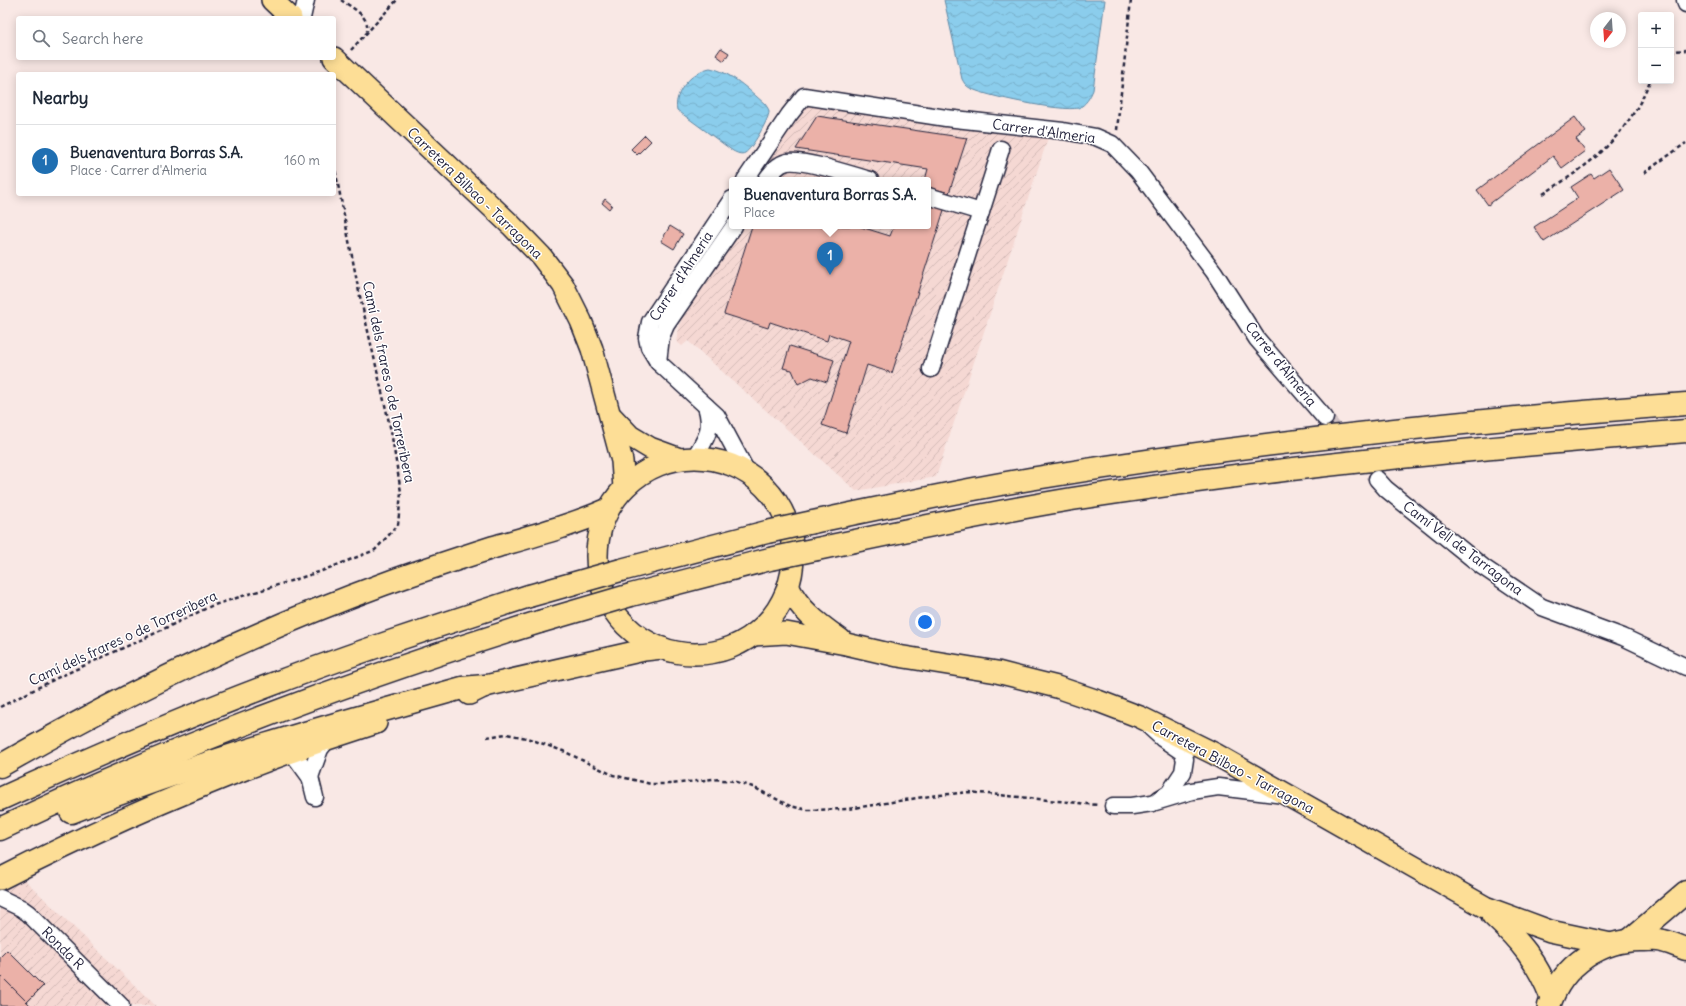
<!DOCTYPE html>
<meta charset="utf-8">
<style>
:root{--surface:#fff;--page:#f6f6f7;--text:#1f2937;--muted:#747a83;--line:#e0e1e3;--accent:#1f6fb2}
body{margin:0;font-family:Delius,sans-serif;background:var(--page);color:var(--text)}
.controls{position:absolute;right:12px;top:12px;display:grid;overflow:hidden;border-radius:4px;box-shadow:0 2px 10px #0003}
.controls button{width:36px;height:36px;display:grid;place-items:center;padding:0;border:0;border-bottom:1px solid var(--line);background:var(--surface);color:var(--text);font:20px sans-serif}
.compass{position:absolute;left:1590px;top:12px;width:36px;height:36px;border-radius:50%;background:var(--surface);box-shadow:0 2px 10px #0003;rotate:197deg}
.you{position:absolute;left:925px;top:622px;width:14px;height:14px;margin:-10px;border:3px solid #fff;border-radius:50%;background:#1a73e8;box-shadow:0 0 0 6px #1a73e833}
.badge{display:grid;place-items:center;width:26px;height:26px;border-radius:50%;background:var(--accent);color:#fff;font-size:13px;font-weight:700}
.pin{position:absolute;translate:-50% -33px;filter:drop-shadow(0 1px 2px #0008)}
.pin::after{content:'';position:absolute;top:21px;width:14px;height:12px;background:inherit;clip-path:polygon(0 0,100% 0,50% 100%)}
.popup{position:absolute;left:729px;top:177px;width:202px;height:52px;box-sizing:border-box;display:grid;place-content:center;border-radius:4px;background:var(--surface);filter:drop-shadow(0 1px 3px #0005);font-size:13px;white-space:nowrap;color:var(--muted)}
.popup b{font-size:15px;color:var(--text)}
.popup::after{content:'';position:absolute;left:50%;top:100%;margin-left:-8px;border:8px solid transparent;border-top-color:var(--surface)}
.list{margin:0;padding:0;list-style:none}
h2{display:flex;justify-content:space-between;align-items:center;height:52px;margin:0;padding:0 16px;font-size:17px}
h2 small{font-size:13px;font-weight:400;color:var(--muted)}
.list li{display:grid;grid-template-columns:26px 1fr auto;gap:12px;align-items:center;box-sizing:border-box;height:72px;padding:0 16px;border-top:1px solid var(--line)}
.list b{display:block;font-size:15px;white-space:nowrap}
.list p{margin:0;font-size:13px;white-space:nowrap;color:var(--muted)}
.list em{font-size:13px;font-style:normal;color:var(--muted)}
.icon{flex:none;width:22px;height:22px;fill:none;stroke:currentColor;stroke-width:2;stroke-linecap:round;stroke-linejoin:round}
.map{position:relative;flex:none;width:1686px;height:1006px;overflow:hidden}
.search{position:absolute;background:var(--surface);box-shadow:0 2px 10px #0003;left:16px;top:16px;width:320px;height:44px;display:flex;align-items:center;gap:10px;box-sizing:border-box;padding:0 14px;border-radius:4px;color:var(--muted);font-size:15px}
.panel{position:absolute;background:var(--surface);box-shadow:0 2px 10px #0003;left:16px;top:72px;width:320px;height:124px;border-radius:4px}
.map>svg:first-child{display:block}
.industrial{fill:url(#industrial-furrows)}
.water{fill:url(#water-waves);stroke:#6189a5}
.building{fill:#ebb1a8;stroke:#22223b}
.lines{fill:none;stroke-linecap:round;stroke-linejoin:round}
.minor-tunnel{stroke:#cec0c3;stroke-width:16;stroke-dasharray:16 8;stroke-linecap:butt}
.minor-casing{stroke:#22223b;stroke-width:19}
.major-casing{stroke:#22223b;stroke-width:24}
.highway-casing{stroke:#22223b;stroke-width:25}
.path{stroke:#22223b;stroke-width:2.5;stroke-dasharray:4 3;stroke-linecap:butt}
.minor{stroke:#fff;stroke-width:16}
.major{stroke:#fdde96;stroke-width:21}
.highway{stroke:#fdde96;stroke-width:22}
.highway-bridge-casing{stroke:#22223b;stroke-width:25;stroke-linecap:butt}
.highway-bridge{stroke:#fdde96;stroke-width:22}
.labels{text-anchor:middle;stroke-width:3;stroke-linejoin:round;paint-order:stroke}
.street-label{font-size:14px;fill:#22223b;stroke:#fff}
</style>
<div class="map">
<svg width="1686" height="1006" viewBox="0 0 1686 1006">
<defs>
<pattern id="industrial-furrows" width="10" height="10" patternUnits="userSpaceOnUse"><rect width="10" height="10" fill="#f5d8d3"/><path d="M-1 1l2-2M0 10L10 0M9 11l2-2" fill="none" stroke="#d2b9b6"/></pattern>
<pattern id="water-waves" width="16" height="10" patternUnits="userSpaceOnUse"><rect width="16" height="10" fill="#8bcdec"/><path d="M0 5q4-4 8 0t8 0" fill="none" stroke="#78b0cb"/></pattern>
</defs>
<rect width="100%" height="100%" fill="#f9e8e5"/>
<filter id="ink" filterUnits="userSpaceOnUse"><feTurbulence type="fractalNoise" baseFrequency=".025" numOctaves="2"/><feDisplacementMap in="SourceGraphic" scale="8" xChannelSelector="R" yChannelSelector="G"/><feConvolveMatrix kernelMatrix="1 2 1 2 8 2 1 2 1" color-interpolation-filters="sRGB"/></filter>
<g filter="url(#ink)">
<!-- industrial -->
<g class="industrial">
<path d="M808,105l241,30 -113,342 -80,14 -168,-150 -6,5 -6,-5 5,-20 -16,-10 67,-100v15h196v-46h-175l44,-65z"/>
<path d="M7,863l149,143h-156v-139z"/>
</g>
<!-- water -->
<g class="water">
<path d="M944,0h161l-12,90c-3,7 -7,15 -15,18 -15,4 -94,-12 -108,-20 -4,-2 -6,-5 -8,-9z"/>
<path d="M710,68c21,4 39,22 55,36 2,3 4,5 4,8 0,7 -18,38 -24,41 -4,2 -8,0 -12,-2l-56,-41c-4,-18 16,-39 33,-42z"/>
</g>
<!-- building -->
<g class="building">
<path d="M721,48l8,5 -5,8 -8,-6z"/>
<path d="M817,116l150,22 -18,55 -21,-6v-7h-3l3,-11 -132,-20z"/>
<path d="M1575,117l11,15 -10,7 9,12 -23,17 -9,-12 -65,49 -11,-15z"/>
<path d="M645,135l6,6 -14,14 -6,-6z"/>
<path d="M1609,168l15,22 -80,52 -10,-15 44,-29 -7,-11 20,-13 3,4z"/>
<path d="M605,199l7,6 -3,4 -7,-6z"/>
<path d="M928,202l17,5 -53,166 -25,-8 -21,68 -24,-8 27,-84 -20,-7 -2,7 -57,-19 -2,6 -44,-14 28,-88h106l32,10 4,-10h34z"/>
<path d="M670,226l13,8 -9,15 -13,-8z"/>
<path d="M790,346l44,14 -7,22 -15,-5 -14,7 -6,-14 -9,-2z"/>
<path d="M7,950l36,36 -16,16 -27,-27v-18z"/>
<path d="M0,975l31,31h-31z"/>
</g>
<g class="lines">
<!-- minor-tunnel -->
<path class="minor-tunnel" d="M1325,418l52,61"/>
<defs>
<g id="minor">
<path d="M1685,0l1,4"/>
<path d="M302,18l4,-18"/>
<path d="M745,180l44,-65 15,-19 142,22 117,13 33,6 16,7 26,27 76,101 43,67 68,79"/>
<path d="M766,180c6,-8 12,-16 21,-18 17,-3 65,13 83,18"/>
<path d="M928,196l53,16"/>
<path d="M732,199l-82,123 -3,16 2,9 9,15 59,54 31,58"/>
<path d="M658,362l3,-25 5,-12 68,-99"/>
<path d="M931,369l70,-220"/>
<path d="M694,458c13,-20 19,-29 12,-52"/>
<path d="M1377,479l9,10 97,78 59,40 81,30 63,30"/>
<path d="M1151,728l12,11 19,13 3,7 -2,13 -14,21 -10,6"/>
<path d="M291,751l19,26 5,20"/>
<path d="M310,777l10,-28 8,-10"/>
<path d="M1113,806h19l20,-3 40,-12 26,-4 66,8"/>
<path d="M0,898l21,10 7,5 93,93"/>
</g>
<g id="major">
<path d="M272,0l19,18"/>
<path d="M334,58l177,167 30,31 22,29 18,36 11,28 30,112 2,27"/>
<path d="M612,417l18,19 20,12 30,11"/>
<circle cx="695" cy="556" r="98"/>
<path d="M788,586c12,25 31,38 53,54"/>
<path d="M753,635l33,-2 60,11 52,12 99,16 60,15 41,14 42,16 75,37 270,153 65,24 61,13"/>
<path d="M469,694l16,-8 159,-36 18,-2"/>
<path d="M0,879c121,-62 246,-115 376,-156"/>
<path d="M1492,915c29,27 44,45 59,82"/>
</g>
<g id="highway">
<path d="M813,522c72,-15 144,-31 217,-43 217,-36 437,-59 656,-75"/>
<path d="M817,549c85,-18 170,-36 255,-50 204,-32 409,-51 614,-68"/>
<path d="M621,570l146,-38"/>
<path d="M631,595l139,-36"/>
<path d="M0,766c123,-71 250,-133 384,-182 36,-13 73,-25 110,-37 38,-11 76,-21 113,-37"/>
<path d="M0,799c90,-41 180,-80 273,-115 84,-32 170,-60 256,-88"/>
<path d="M71,812c127,-50 259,-87 391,-124l23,-2"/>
<path d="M0,829c174,-83 355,-150 539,-207"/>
<path d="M1631,939l55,-47"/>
<path d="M1549,1006c13,-41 53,-68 96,-66 5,0 12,-1 18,1 8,2 15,5 23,8"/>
</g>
</defs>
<!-- minor casing -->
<use href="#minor" class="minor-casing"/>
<!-- major casing -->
<use href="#major" class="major-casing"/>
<!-- highway casing -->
<use href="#highway" class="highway-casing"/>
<!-- path -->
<g class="path">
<path d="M341,0c10,7 29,16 26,31"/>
<path d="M351,50l46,-50"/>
<path d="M1671,54l4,-3 11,-1"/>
<path d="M1117,130l14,-130"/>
<path d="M1644,173l42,-30"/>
<path d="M1543,194c38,-24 65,-42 90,-80 7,-10 12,-22 17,-33"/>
<path d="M0,707l59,-30 86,-39 66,-32 108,-34 56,-22 23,-25 3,-33 -10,-61 -32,-139 -25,-128"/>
<path d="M487,737l19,-3 21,4 36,13 50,24 38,9h21l41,-5 21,2 19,6 37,19 18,4 40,-1 82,-13 39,-4 129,13"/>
</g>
<!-- minor -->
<use href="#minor" class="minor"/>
<!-- major -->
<use href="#major" class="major"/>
<!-- highway -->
<use href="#highway" class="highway"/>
<defs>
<g id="highway-bridge">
<path d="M767,532l46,-10"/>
<path d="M770,559l47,-10"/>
<path d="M529,596l92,-26"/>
<path d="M539,622l92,-27"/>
</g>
</defs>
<!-- highway-bridge casing -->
<use href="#highway-bridge" class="highway-bridge-casing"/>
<!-- highway-bridge -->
<use href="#highway-bridge" class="highway-bridge"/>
</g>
</g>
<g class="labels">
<!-- street labels -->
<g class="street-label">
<text transform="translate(1044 131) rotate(8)" y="5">Carrer d'Almeria</text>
<text transform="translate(475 193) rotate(44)" y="5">Carretera Bilbao - Tarragona</text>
<text transform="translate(681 276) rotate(-57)" y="5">Carrer d'Almeria</text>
<text transform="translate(1281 364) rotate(51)" y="5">Carrer d'Almeria</text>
<text transform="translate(389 382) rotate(78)" y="5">Camí dels frares o de Torreribera</text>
<text transform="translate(1463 548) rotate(37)" y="5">Camí Vell de Tarragona</text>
<text transform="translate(123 638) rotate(-25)" y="5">Camí dels frares o de Torreribera</text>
<text transform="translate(1233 767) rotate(28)" y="5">Carretera Bilbao - Tarragona</text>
<text transform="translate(63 948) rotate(45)" y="5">Ronda R</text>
</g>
</g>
</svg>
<div class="controls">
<button>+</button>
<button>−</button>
</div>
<svg class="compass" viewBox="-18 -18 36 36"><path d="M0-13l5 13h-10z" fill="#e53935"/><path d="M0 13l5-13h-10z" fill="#747a83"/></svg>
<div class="you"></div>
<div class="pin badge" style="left:830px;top:275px">1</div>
<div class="popup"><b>Buenaventura Borras S.A.</b>Place</div>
<div class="search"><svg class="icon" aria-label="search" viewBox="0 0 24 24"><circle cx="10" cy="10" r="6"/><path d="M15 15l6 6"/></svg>Search here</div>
<section class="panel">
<h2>Nearby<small></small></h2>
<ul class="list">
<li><span class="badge">1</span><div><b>Buenaventura Borras S.A.</b><p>Place · Carrer d'Almeria</p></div><em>160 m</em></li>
</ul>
</section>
</div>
